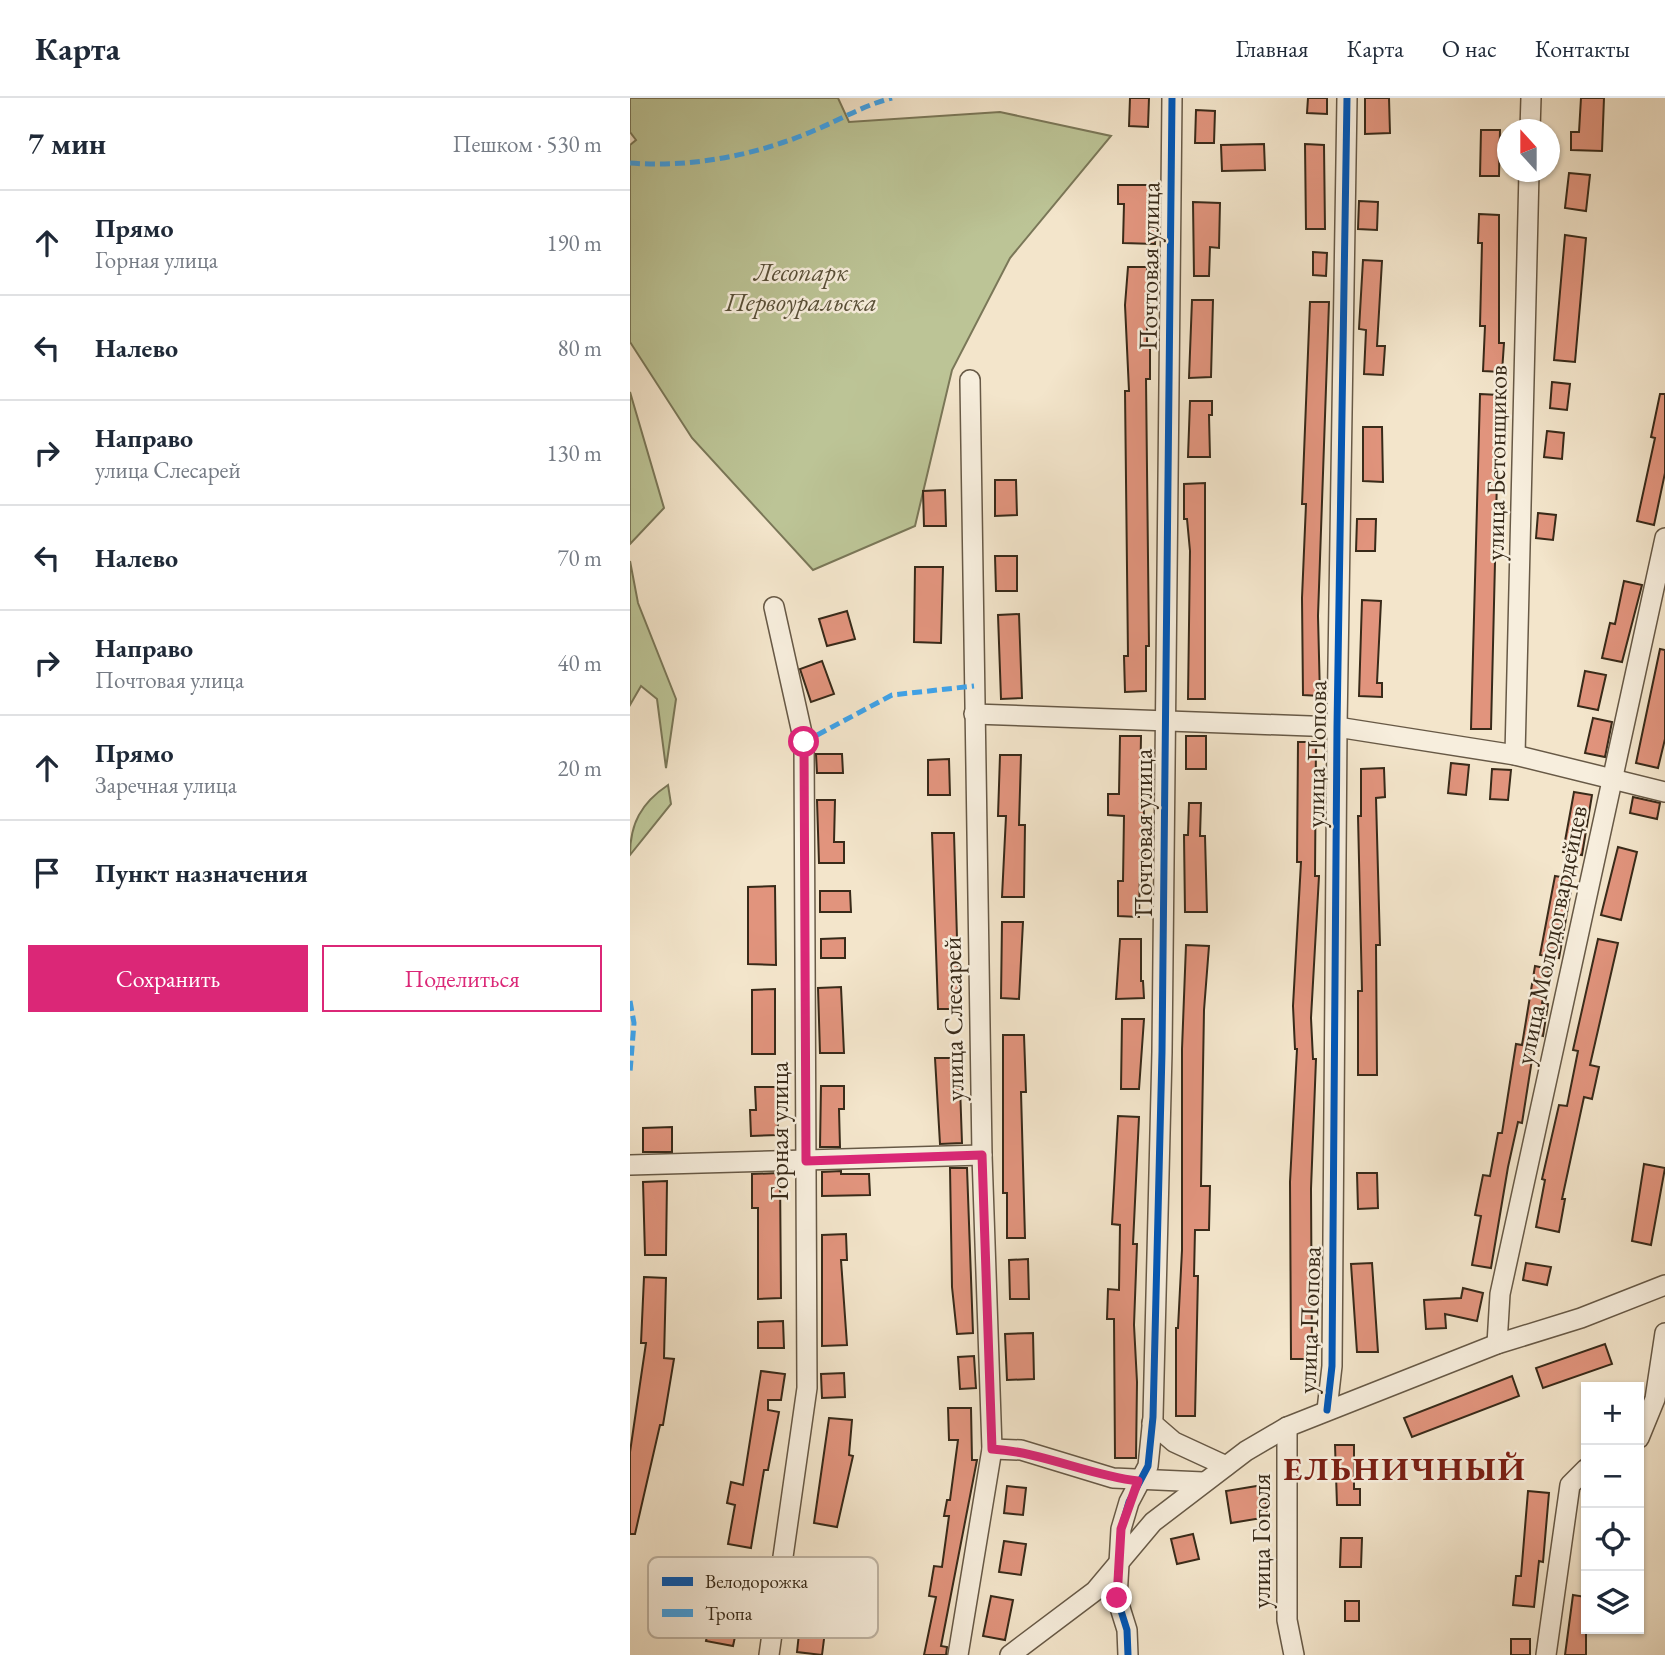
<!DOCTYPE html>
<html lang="ru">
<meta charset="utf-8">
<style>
:root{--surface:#fff;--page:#f6f6f7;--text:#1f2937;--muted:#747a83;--line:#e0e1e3;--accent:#db2777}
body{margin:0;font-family:"EB Garamond",serif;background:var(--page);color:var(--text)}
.controls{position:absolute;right:21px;bottom:21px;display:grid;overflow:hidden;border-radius:0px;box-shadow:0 2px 5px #0004}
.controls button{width:63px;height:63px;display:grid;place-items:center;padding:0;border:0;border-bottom:2px solid var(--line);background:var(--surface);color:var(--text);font:35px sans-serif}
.compass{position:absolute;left:867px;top:21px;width:63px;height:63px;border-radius:50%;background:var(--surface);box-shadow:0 2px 5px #0004;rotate:339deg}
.stop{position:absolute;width:21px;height:21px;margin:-16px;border:5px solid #db2777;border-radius:50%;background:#fff}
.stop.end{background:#db2777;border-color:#fff;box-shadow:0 2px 7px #0008}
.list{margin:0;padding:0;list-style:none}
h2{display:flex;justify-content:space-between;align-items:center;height:91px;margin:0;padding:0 28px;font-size:30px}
h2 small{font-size:23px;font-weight:400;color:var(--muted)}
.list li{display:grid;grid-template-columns:46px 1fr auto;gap:21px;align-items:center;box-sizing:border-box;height:105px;padding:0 28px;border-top:2px solid var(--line)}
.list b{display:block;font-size:26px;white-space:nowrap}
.list p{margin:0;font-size:23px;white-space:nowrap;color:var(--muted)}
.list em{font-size:23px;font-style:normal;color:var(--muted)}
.actions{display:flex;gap:14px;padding:21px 28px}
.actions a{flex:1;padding:16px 0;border:2px solid var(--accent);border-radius:0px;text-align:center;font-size:24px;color:var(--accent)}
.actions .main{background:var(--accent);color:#fff}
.icon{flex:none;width:38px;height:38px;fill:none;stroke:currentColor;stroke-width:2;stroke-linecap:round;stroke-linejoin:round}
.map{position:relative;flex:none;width:1035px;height:1557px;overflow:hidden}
header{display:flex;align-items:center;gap:42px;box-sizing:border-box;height:98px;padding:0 35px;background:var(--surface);border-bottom:2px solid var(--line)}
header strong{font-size:33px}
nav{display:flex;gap:38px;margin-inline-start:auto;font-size:24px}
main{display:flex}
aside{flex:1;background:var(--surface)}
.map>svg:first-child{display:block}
.green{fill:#bcc496;stroke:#7a7758;stroke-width:2}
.building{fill:#e1947d;stroke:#382a19;stroke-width:2}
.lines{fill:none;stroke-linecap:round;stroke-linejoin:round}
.minor-casing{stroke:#675946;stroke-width:22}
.minor{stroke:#f7eedd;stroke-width:19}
.quiet{stroke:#3fa3ea;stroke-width:5;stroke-dasharray:10 5;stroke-linecap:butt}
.cycleway-casing{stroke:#f7eedd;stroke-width:11}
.cycleway{stroke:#0057b8;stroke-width:7}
.route{stroke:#db2777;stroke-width:9}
.labels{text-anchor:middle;stroke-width:5;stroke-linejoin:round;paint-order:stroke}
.street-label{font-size:26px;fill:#382a19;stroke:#f7eedd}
.park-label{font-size:26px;font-style:italic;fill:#595038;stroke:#f7eedd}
.district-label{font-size:33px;font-weight:bold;letter-spacing:2px;fill:#7a1f14;stroke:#f7eedd}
.key{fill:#f7eedd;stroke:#beb3a2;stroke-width:2}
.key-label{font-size:19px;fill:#382a19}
</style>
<header>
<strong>Карта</strong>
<nav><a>Главная</a><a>Карта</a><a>О нас</a><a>Контакты</a></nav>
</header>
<main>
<aside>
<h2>7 мин<small>Пешком · 530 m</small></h2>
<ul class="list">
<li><svg class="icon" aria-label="ahead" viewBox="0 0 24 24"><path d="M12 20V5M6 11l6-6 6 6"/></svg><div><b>Прямо</b><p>Горная улица</p></div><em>190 m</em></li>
<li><svg class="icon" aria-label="left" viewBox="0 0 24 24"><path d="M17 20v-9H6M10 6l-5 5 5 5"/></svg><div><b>Налево</b></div><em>80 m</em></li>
<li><svg class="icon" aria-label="right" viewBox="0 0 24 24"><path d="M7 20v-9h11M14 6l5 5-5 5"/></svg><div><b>Направо</b><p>улица Слесарей</p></div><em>130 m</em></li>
<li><svg class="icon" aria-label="left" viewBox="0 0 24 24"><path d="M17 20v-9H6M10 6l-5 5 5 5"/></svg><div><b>Налево</b></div><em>70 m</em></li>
<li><svg class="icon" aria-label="right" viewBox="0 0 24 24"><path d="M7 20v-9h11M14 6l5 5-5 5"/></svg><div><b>Направо</b><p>Почтовая улица</p></div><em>40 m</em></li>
<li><svg class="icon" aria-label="ahead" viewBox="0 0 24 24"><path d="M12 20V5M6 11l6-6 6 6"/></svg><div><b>Прямо</b><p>Заречная улица</p></div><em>20 m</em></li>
<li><svg class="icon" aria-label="arrive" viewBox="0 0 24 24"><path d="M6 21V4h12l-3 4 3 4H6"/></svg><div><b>Пункт назначения</b></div></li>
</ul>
<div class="actions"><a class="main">Сохранить</a><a>Поделиться</a></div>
</aside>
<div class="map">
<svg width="1035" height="1557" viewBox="0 0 1035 1557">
<rect width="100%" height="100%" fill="#f3e5cb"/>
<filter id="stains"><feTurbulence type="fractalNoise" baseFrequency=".00286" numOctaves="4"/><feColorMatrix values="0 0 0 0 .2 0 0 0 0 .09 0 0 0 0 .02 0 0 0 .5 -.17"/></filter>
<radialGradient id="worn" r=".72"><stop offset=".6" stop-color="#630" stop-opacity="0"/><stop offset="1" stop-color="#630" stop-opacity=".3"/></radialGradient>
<!-- green -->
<g class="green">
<path d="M0,0h208l11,24 151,-10 111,24 -101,122 -58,112 -37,156 -102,44 -121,-132 -62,-96v-197l6,-5 -6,-8z"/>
<path d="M0,294l34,116 -34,36z"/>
<path d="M0,463l8,42 38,96 -10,69 -9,-69 -16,-13 -11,19z"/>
<path d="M38,687l3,19 -41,51c0,-31 11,-52 38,-70z"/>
</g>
<!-- building -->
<g class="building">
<path d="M500,0h19l-1,29 -19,-1z"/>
<path d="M678,0h19v16l-20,-1z"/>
<path d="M735,0h24l1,35 -25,1z"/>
<path d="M951,0h23l-2,53 -31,-1v-18h8z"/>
<path d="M566,12l19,1 -1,32h-19z"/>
<path d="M851,32h19l-1,46h-19z"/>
<path d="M634,46l1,26 -43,1 -1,-26z"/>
<path d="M675,46l19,1 1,84h-19z"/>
<path d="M939,75l21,2 -4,36 -21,-3z"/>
<path d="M488,87h32v40h6l-1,19 -32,-1 1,-39h-6z"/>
<path d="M729,103l19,1 -1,28 -19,-1z"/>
<path d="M563,104l27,1 -1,45 -9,-1 -1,29h-15z"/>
<path d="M849,116l20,1v128h5l-2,29 -19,-1 2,-45h-5l2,-83h-4z"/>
<path d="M935,137l21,3 -11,124 -21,-2z"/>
<path d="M683,154l14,1 -1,23 -13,-1z"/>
<path d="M733,162l19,1 -5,85h8l-2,29 -19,-1 2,-44 -7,-1z"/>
<path d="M498,169h19v77h3v35h-4l3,267h-3v45l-21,1 -1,-36h4l-3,-265h4l-4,-86z"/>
<path d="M562,202h21l-2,77 -22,1z"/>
<path d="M680,204h19l-11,314 2,80 -17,-1 -1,-97 4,-94h-4z"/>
<path d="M922,284l18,2 -3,26 -17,-2z"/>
<path d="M850,296l19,1 -8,334h-20z"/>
<path d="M1030,296h5v79l-11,52 -17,-4 18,-83 -4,-1z"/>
<path d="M560,303h22v14h-3l1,42h-22z"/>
<path d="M733,329h19l1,55 -20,-1z"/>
<path d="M917,333l17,2 -2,26 -18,-2z"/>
<path d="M365,382h21l1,35 -22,1z"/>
<path d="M575,385v216h-17l2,-148 -3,-32h-3v-35z"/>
<path d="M315,392l1,36h-22l-1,-35z"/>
<path d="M908,415l18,2 -3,25 -17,-2z"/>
<path d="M727,421h19l-1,32h-19z"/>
<path d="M365,458h22v35h-21z"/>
<path d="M285,469h28l-2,76 -27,-1z"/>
<path d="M994,483l18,4 -20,77 -20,-4 8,-35 5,1z"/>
<path d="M732,502l19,1 -4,82h5v14l-23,-1z"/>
<path d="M217,513l8,28 -28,7 -8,-27z"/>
<path d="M389,516l3,84 -21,1 -3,-84z"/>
<path d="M1030,551l5,1v89l-7,29 -22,-5z"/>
<path d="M192,563l12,33 -23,8 -11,-33z"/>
<path d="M955,573l21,4 -8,35 -20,-4z"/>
<path d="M963,620l19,4 -7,35 -20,-4z"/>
<path d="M490,638h21l-1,58 3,1 2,41v36h-5l-1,45 -21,-1v-35h5l1,-65 -16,-1v-21h11z"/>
<rect x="556" y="638" width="20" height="33"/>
<path d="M668,644h18l-1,134h4l-8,142 2,41h3l-5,130 1,170h-21l-1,-177 7,-133h-2l-2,-43 8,-144h-4z"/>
<path d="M186,656h26l1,19h-26z"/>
<path d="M370,657h21l-2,70h6l-1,72h-22l4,-81h-8z"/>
<path d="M319,661l1,36h-22v-35z"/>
<path d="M821,665l18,2 -3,30 -18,-2z"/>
<path d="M754,670l1,29 -9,1 4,147h-4l1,130h-19v-84h4l-4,-175h3v-47z"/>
<path d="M862,671l19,1 -3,30 -18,-1z"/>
<path d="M944,694l18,3 -10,60 -19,-3z"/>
<path d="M1003,699l27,6 -3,16 -27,-6z"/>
<path d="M187,702h18l-1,42h10v21h-25z"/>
<path d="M559,705h12l-1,33h5l2,76h-22l-1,-77h4z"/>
<path d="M302,735h22l5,176h-21z"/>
<path d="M988,749l19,5 -16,68 -20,-5z"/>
<path d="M925,778l18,3 -14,79 -19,-3z"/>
<path d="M145,788l1,79 -28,-1v-77z"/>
<path d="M190,793h30l1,21h-31z"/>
<path d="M372,824h21l-4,77 -18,-1z"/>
<path d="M215,840v20h-24v-19z"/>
<path d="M490,841h21v42h2l1,17 -28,1z"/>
<path d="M968,841l20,4 -28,122 9,2 -7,32 -8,-2 -22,102h3l-6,33 -23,-5 9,-47 -3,-1 17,-74 8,1 11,-55 -5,-1z"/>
<path d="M556,847l23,1 -5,64 -3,176h9l-1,44h-14l-1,46h4l-3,140h-19v-88h2l4,-78v-201z"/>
<path d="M905,868l14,3 -7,34 6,1 -5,32 -7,-2 -14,89 -4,-1 -10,45 -17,101 -19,-3 9,-49 -6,-1 8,-40 7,1 8,-43h4l14,-89 6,1z"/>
<path d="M211,889l3,66h-24l-2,-65z"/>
<path d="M145,891v65h-23v-64z"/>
<path d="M492,921h22l-5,70h-18z"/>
<path d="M373,937h21l2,57h-5l4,146h-18v-45h-4z"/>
<path d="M305,960h24l3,85 -22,1z"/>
<path d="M191,988h23v23h-5l1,38h-20z"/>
<path d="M125,989h22l1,48 -27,1 -1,-26h6z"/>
<path d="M488,1018l21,1 -6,127h4l-3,81 3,57 -1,76h-21l-1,-139h-7l1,-30 11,1 1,-65 -8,-1z"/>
<path d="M42,1029v25h-29v-24z"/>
<path d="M1014,1066l21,4 -14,77 -19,-4z"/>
<path d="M320,1070h17l6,165 -16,1 -5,-47z"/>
<path d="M211,1073v3h28l1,21 -48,1v-24z"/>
<path d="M150,1075l1,125 -23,1v-91h-6v-34z"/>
<path d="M727,1075h20l1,35 -20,1z"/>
<path d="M37,1083l-1,74h-21l-2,-73z"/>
<path d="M216,1136l1,26h-6l6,85 -25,1v-111z"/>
<path d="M398,1161l1,40h-19l-1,-39z"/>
<path d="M742,1165l6,89h-21l-6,-88z"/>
<path d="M896,1165l25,4 -4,18 -24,-5z"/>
<path d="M14,1179l22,1 -2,80 10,1 -11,66h-3l-25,109h-5v-82l16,-109h-5z"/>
<path d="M833,1190l20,5 -6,28 -32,-7 1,14 -20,1 -2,-29 37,-2z"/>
<path d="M153,1223l1,27h-26v-26z"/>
<path d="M403,1235l1,46 -27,1 -2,-46z"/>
<path d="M975,1246l7,20 -69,24 -7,-20z"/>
<path d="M344,1258l2,32 -16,1 -2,-32z"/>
<path d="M131,1273l24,3 -4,26h-13v10l11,2 -11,58h-4l-13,78 -23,-4 7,-39 -8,-2 4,-21 12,3z"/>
<path d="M214,1275l1,24 -23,1 -1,-24z"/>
<path d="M882,1278l7,20 -107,41 -8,-19z"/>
<path d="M318,1310h23l1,52h5l-36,186 6,1 -1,8h-22l12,-58 -7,-1 5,-30 8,1 7,-51h-5l3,-16h3l8,-60h-9z"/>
<path d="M199,1320l23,2 -3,35 4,1 -16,71 -23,-4z"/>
<path d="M705,1347h19v44h6v16h-23z"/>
<path d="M633,1387l5,32 -37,6 -5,-32z"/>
<path d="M377,1388l19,2 -3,27 -19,-2z"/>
<path d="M898,1393l21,2 -6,69 -4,-1 -5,46 -21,-2 3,-29h5z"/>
<path d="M563,1436l6,25 -22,5 -6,-25z"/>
<path d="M711,1440h21l-1,29h-21z"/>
<path d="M374,1443l22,3 -5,31 -22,-3z"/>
<path d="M175,1479l22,3 -5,42 4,1 -4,32 -25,-3z"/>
<path d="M943,1497l13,2v58h-21z"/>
<path d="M361,1498l22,4 -8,40 -22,-4z"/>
<rect x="715" y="1503" width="14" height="20"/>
<path d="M81,1520l27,5 -5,23 -27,-5z"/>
<rect x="881" y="1541" width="19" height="16"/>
</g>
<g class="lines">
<defs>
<g id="minor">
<path d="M900,32l1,-32"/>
<path d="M344,616l363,13 178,28 150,37"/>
<path d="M885,657l14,-583"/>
<path d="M0,1067l352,-10"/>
<path d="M867,1246l3,-50 165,-756"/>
<path d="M697,1312l5,-44 5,-639 10,-629"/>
<path d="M522,1325l22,19 52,24"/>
<path d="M657,1329v193l7,35"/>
<path d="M1009,1340l16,-39 10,-66"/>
<path d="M362,1351l29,1 92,28 90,4"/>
<path d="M139,1557l38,-267 -3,-646 -30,-135"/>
<path d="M328,1557l34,-206 -10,-294 -12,-775"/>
<path d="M380,1557l85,-64 58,-69 93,-71 41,-24 210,-83 84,-26 84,-33"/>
<path d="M498,1557l-1,-25 -10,-32 4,-69 8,-27 19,-36 5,-49 9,-365 10,-954"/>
<path d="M916,1557l24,-170 16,-16"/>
</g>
</defs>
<!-- minor casing -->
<use href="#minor" class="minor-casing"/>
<!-- minor -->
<use href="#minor" class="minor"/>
<!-- quiet -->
<g class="quiet">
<path d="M0,65c61,5 127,-8 183,-32 29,-12 49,-25 79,-33"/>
<path d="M174,644l88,-47 82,-9"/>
<path d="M0,903l4,22 -4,49"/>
</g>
<defs>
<g id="cycleway">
<path d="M697,1312l5,-44 5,-639 10,-629"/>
<path d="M498,1557l-1,-25 -10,-32 4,-69 8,-27 19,-36 5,-49 9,-365 10,-954"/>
</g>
</defs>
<!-- cycleway casing -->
<use href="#cycleway" class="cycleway-casing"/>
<!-- cycleway -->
<use href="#cycleway" class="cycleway"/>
</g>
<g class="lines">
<!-- route -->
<path class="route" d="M174,644l2,419 176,-6 10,294c50,3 96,26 146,32l-17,48 -4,69"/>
</g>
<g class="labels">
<!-- street labels -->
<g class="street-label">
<text transform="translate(519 168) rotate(-89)" y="9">Почтовая улица</text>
<text transform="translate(866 365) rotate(-89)" y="9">улица Бетонщиков</text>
<text transform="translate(686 656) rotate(-89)" y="9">улица Попова</text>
<text transform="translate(513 735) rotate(-90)" y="9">Почтовая улица</text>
<text transform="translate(921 837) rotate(-78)" y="9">улица Молодогвардейцев</text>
<text transform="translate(323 921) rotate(-91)" y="9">улица Слесарей</text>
<text transform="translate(149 1033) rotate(-90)" y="9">Горная улица</text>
<text transform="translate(679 1222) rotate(-88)" y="9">улица Попова</text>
<text transform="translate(631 1443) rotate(-90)" y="9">улица Гоголя</text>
</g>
<!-- park labels -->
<g class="park-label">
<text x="171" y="183">Лесопарк<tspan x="171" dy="30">Первоуральска</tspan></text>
</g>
<!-- district labels -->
<g class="district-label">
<text x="775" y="1382">ЕЛЬНИЧНЫЙ</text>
</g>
</g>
<!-- legend -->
<rect x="18" y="1459" width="230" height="81" rx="10" class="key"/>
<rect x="32" y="1479" width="31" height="9" fill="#0057b8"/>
<rect x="32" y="1511" width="31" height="8" fill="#3fa3ea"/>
<g class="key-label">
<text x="75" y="1490">Велодорожка</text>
<text x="75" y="1522">Тропа</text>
</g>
<rect width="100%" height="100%" filter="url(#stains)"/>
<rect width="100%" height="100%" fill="url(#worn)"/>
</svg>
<div class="controls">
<button>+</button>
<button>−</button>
<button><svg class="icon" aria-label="locate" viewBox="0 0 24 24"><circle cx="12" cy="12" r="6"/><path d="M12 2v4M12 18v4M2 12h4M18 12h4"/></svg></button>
<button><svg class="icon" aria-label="layers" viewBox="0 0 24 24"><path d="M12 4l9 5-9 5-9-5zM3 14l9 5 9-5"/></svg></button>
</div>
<svg class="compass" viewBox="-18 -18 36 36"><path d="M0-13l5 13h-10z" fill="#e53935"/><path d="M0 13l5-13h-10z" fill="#747a83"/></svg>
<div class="stop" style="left:174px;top:644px"></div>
<div class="stop end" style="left:487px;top:1500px"></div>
</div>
</main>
